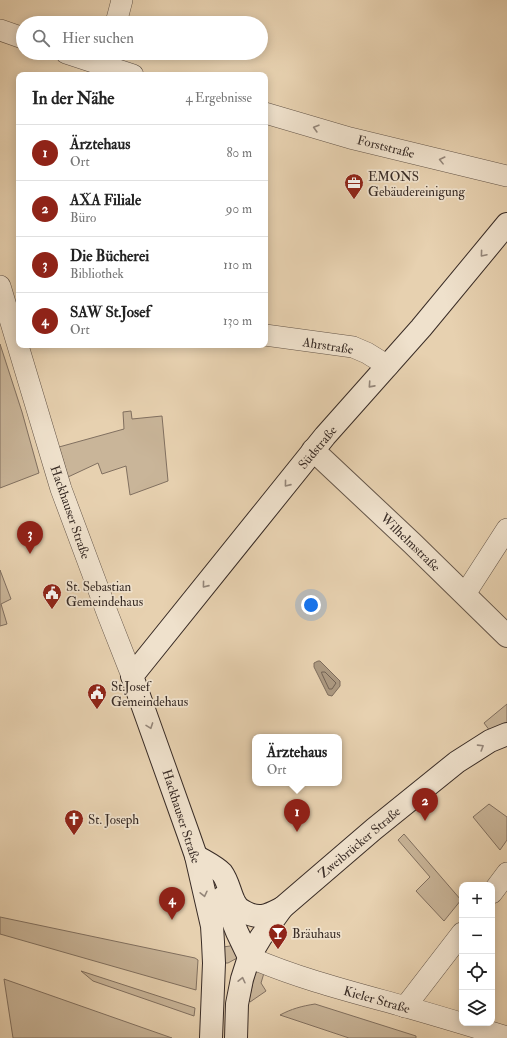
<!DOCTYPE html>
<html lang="de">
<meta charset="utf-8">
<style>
:root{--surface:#fff;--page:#f6f6f6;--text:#222;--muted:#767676;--line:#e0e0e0;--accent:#8f2418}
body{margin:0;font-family:"IM FELL Double Pica",serif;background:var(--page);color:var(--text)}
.controls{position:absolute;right:12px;bottom:12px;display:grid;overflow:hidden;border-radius:8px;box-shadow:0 2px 10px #0003}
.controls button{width:36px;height:36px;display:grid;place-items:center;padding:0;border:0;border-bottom:1px solid var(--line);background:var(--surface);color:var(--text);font:20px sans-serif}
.you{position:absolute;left:311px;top:605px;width:14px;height:14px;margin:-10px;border:3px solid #fff;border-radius:50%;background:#1a73e8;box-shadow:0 0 0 6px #1a73e833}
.badge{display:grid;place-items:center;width:26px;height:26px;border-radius:50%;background:var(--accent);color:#fff;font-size:13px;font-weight:700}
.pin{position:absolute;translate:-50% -33px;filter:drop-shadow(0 1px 2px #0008)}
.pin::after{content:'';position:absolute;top:21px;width:14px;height:12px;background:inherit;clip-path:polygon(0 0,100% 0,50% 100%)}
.popup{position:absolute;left:252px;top:734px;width:90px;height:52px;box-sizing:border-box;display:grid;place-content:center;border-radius:8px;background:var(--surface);filter:drop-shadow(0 1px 3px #0005);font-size:13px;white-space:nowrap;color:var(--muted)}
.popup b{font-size:15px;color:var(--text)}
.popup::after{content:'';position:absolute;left:50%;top:100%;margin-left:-8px;border:8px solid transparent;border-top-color:var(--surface)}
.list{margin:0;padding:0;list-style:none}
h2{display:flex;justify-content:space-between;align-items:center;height:52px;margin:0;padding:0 16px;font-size:17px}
h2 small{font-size:13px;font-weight:400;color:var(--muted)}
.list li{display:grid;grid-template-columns:26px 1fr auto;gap:12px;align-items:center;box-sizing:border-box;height:56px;padding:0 16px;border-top:1px solid var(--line)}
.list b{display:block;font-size:15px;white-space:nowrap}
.list p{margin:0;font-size:13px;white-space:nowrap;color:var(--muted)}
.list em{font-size:13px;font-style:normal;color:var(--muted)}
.icon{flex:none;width:22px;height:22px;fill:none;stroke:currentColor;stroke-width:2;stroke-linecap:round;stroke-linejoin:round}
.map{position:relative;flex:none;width:507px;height:1038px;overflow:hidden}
.search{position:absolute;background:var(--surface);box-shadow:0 2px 10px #0003;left:16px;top:16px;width:252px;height:44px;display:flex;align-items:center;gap:10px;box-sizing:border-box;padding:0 14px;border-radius:22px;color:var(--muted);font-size:15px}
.panel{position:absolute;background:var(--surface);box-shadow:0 2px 10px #0003;left:16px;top:72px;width:252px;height:276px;border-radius:8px}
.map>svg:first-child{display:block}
.green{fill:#c9b599;stroke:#817060}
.water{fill:#ac9981;stroke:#7e6d5d}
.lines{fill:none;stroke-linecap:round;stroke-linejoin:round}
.shore{stroke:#726254;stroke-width:1}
.minor-casing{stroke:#645548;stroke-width:22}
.tertiary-casing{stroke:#645548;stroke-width:24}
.secondary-casing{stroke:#392c26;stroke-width:24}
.minor{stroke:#efe1cc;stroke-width:21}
.tertiary{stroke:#efe1cc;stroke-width:22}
.secondary{stroke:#efe1cc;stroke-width:22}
.oneway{stroke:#948679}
.labels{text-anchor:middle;stroke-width:3.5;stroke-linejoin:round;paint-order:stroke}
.street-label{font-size:13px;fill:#392c26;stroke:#efe1cc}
.poi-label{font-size:13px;fill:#392c26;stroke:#efe1cc;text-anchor:start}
</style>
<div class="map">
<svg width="507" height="1038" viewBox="0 0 507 1038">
<rect width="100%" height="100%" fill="#e7d1b0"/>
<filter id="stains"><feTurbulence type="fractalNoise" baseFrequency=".005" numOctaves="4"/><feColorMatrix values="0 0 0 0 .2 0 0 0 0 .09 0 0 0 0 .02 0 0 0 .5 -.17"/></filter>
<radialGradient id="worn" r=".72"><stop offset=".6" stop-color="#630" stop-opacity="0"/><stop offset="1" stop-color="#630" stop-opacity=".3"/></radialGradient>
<!-- green -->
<g class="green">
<path d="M0,344l22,68 17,61 -39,15z"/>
<path d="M131,411l1,8 30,-3 6,65 -38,14 -4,-29 -24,8 -4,-11 -30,14 -9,-30 65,-18 -1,-17z"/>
<path d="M0,570l11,29 -10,5 6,20 -7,2z"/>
<path d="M507,704v20l-17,7 -6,-8z"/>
<path d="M489,804l18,13v23l-7,10 -27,-33z"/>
<path d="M404,834l57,66 -17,21 -28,-30 14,-14 -32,-37z"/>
<path d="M0,917l195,41 3,2 -2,30 -196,-56z"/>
<path d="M234,943l5,14 -11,6h-4l-1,-16 7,-1z"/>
<path d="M81,971l114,37 -1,8 -101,-35z"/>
<path d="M258,971l6,2 -3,10 5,8 -16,11 -1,-2 6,-27z"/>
<path d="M4,979l168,59h-159z"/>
<path d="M315,1004l101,32v2h-67l-69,-23c11,-6 22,-9 35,-11z"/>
</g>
<!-- water -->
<path class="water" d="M318,661h2l20,20v5l-8,10 -4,-1 -14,-28v-4z"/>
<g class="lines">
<!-- shore -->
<path class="shore" d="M322,672h3l11,11 -4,6h-3l-7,-15z"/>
<defs>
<g id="minor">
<path d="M116,23l6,-23"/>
<path d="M0,30l23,8"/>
<path d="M66,53l67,22"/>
<path d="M265,113l85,25 157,38"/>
<path d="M0,286l61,203 47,126 24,61"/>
<path d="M265,335l88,12 14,6 21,13"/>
<path d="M465,594l42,-65"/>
<path d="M492,893l15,-20"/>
<path d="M249,957c48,21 99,34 150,48 36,10 72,21 108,32"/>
<path d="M405,1007l57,-74"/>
</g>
<path id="tertiary" d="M313,450l99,93 95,93"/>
<g id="secondary">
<path d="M196,856c8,5 19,10 26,17 6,8 8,20 12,28 2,5 6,9 11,11 15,8 23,3 37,-4"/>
<path d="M223,897l14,35 12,25"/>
<path d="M211,1038l3,-75 -1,-21 -1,-16 -16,-70 -8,-23 -56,-157 193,-240 96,-108 86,-104"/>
<path d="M236,1038l1,-34 5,-25 7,-22 12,-20 21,-29 92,-79 83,-67 33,-21 17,-7"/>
</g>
</defs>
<!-- minor casing -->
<use href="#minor" class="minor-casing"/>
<!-- tertiary casing -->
<use href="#tertiary" class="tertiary-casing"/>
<!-- secondary casing -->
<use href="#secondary" class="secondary-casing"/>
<!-- minor -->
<use href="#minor" class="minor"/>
<!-- tertiary -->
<use href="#tertiary" class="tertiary"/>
<!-- secondary -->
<use href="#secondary" class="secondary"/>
</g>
<!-- one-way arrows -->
<defs><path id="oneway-chevron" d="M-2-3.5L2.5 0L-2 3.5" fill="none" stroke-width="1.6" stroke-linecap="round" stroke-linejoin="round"/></defs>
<g class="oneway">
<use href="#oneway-chevron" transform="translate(316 128) rotate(-164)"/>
<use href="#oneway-chevron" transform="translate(442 160) rotate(-166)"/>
<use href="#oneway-chevron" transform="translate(483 254) rotate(130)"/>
<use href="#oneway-chevron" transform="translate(371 385) rotate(132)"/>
<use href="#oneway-chevron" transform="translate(287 484) rotate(129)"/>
<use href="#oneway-chevron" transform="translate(205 585) rotate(129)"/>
<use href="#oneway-chevron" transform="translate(150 726) rotate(70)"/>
<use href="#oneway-chevron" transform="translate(481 747) rotate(-32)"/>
<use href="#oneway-chevron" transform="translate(204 894) rotate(77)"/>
<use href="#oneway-chevron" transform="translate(242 980) rotate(-77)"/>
</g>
<!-- icons -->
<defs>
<symbol id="office-pin" viewBox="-11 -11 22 30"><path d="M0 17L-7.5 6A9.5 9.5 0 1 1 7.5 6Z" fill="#8f2418" stroke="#efe1cc"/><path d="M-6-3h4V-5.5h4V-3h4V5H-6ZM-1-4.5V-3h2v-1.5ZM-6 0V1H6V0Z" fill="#fff"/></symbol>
<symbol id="civic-pin" viewBox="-11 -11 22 30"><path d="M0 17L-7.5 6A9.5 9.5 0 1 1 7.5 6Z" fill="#8f2418" stroke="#efe1cc"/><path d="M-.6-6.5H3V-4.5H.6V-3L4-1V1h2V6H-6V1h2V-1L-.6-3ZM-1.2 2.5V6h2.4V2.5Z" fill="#fff"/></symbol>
<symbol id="church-pin" viewBox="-11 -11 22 30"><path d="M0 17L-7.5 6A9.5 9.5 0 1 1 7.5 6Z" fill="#8f2418" stroke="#efe1cc"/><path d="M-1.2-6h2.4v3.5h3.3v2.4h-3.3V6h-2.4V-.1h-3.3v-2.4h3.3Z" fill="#fff"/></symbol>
<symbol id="bar-pin" viewBox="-11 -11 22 30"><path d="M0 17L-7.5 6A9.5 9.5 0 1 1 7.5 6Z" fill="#8f2418" stroke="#efe1cc"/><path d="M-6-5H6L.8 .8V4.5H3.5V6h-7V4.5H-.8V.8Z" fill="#fff"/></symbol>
</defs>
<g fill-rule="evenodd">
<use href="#office-pin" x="343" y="172" width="22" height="30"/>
<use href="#civic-pin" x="41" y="582" width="22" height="30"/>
<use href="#civic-pin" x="86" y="682" width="22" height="30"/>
<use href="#church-pin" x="63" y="808" width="22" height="30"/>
<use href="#bar-pin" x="267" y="922" width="22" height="30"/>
</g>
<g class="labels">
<!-- street labels -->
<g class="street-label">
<text transform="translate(386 146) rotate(14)" y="5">Forststraße</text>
<text transform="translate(328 345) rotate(9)" y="5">Ahrstraße</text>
<text transform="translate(317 447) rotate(-50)" y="5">Südstraße</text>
<text transform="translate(71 512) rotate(71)" y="5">Hackhauser Straße</text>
<text transform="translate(411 542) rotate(44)" y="5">Wilhelmstraße</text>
<text transform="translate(182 816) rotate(72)" y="5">Hackhauser Straße</text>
<text transform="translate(359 842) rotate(-40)" y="5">Zweibrücker Straße</text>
<text transform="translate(377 999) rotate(16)" y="5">Kieler Straße</text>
</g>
<!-- poi labels -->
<g class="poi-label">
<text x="368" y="181">EMONS<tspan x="368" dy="15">Gebäudereinigung</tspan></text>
<text x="66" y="591">St. Sebastian<tspan x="66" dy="15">Gemeindehaus</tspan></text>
<text x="111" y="691">St.Josef<tspan x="111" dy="15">Gemeindehaus</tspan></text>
<text x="88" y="824">St. Joseph</text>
<text x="292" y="938">Bräuhaus</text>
</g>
</g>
<rect width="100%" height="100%" filter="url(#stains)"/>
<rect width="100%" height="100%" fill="url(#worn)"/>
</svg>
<div class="controls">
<button>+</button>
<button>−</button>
<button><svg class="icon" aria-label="locate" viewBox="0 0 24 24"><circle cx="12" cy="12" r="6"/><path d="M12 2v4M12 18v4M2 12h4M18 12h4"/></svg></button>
<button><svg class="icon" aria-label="layers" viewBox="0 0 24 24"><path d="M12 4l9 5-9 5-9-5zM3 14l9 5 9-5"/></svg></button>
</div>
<div class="you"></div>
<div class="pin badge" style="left:297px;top:832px">1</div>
<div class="popup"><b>Ärztehaus</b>Ort</div>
<div class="pin badge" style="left:425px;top:821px">2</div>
<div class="pin badge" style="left:30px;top:554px">3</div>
<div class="pin badge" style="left:172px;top:920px">4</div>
<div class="search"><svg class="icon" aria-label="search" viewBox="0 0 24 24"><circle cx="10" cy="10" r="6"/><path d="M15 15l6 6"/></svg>Hier suchen</div>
<section class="panel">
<h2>In der Nähe<small>4 Ergebnisse</small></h2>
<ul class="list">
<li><span class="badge">1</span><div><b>Ärztehaus</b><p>Ort</p></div><em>80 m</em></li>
<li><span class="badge">2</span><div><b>AXA Filiale</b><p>Büro</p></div><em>90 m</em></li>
<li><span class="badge">3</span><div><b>Die Bücherei</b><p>Bibliothek</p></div><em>110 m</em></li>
<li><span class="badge">4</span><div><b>SAW St.Josef</b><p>Ort</p></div><em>130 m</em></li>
</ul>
</section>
</div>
